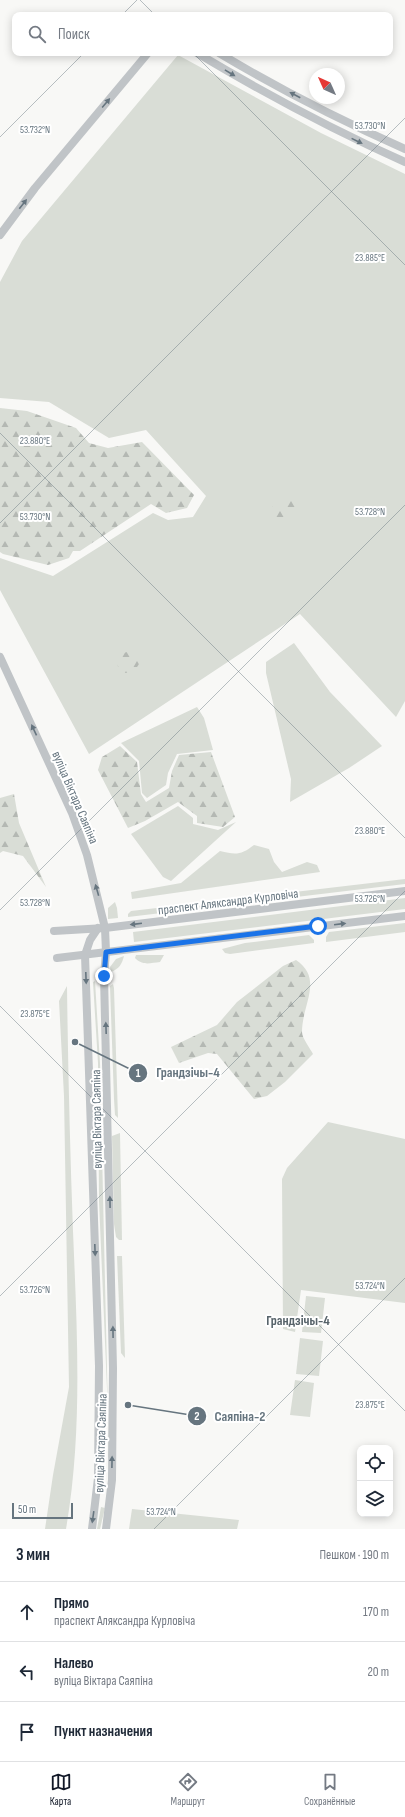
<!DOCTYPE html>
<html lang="ru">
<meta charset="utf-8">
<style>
:root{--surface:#fff;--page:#f6f6f7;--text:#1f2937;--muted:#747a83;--line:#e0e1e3;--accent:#111827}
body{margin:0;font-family:"Sofia Sans Condensed",sans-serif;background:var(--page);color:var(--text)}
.controls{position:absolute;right:12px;bottom:12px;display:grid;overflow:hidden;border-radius:8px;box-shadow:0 2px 10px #0003}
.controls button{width:36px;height:36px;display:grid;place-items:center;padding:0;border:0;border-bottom:1px solid var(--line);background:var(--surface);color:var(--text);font:20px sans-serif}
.compass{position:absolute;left:309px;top:68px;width:36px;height:36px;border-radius:50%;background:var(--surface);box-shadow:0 2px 10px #0003;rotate:315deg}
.scale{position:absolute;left:12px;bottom:10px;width:61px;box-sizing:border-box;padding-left:4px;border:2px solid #66757f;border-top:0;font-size:11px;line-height:14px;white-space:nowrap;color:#66757f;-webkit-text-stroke:3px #fff;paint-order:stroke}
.stop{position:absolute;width:12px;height:12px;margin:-9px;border:3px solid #1a73e8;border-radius:50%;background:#fff}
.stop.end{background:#1a73e8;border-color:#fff;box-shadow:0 1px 4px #0008}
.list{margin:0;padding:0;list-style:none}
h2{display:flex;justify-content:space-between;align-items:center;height:52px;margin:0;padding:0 16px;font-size:17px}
h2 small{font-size:13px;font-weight:400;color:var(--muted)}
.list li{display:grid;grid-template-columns:26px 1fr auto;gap:12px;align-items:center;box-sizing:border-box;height:60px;padding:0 16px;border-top:1px solid var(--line)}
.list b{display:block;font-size:15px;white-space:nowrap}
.list p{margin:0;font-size:13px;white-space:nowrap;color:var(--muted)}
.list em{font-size:13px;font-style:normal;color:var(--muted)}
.icon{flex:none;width:22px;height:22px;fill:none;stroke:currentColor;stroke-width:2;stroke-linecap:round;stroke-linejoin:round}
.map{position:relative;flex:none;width:405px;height:1529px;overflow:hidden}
.search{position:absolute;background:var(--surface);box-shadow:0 2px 10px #0003;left:12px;right:12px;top:12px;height:44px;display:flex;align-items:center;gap:10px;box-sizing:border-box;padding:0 14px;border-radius:8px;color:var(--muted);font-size:15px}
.sheet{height:232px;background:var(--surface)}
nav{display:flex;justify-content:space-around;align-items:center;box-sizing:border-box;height:56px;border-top:1px solid var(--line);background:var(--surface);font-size:11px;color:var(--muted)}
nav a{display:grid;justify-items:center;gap:2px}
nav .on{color:var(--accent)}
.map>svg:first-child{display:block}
.grass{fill:#d9ddd6}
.forest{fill:url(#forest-firs)}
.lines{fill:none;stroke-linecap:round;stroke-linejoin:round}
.minor{stroke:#c0c4c7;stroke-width:8}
.oneway{fill:#66757f}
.route{stroke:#1a73e8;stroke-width:5}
.ticks{fill:none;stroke:#66757f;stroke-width:1;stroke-opacity:0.45}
.labels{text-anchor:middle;stroke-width:4;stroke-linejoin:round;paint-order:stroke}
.street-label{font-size:13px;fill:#66757f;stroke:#fff}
.neighbourhood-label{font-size:14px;font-weight:bold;fill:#57636a;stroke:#fff}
.ticks-label{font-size:10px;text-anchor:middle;fill:#66757f;stroke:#fff;stroke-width:4;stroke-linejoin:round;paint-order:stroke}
.leader{fill:none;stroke:#66757f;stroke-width:1.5}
.callout-dot{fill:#66757f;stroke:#fff;stroke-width:1.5}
.mark-label{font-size:12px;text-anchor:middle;font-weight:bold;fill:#fff}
.callout-label{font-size:14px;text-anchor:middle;font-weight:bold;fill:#66757f;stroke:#fff;stroke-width:4;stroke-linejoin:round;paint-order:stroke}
</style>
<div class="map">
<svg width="405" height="1529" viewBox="0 0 405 1529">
<defs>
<pattern id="forest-firs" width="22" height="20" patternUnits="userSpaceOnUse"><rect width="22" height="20" fill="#d9ddd6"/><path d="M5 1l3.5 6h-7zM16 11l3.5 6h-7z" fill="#b4b8b3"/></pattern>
</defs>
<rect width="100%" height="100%" fill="#f8f8f6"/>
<!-- grass -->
<g class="grass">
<path d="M178,55l143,78 84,41v527l-9,16 -96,-103 -211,140 -89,-164v-32l53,18 100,-63 15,7 25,-3 13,-21 -60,-66 -37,8 -60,-36 -49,-4v-116l22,-41z"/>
<path d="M294,643l36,49 52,54 -33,22 -59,34 1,-23 -25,-106v-11z"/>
<path d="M197,707l7,11 9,32 -36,4 -9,19 -2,12 -19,13 -5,-5 -3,-32 -18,-18z"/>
<path d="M178,806l15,12v6l25,6 18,-8 -65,59 -8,-4 -32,-43z"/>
<path d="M254,845l15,4 5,13 8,10 25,-10 10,3 3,7 -188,27 -1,-7 50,-9 39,-32c16,4 21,4 34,-6z"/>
<path d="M405,879v5l-277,33v-3l3,-3z"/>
<path d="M405,898v11l-271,33 -1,-10z"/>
<path d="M115,902l2,6 1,10 -10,1v-11z"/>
<path d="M405,923v9l-79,10v-5l3,-5z"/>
<path d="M309,935l5,5v3l-84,11 -5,-1 -3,-4 23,-6z"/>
<path d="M136,955h28l-4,7c-10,1 -17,4 -25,-4z"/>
<path d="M124,956c-2,8 -5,13 -13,16l-1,-5 6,-8z"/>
<path d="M95,981l5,82 9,395 -1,-1v-45l-9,-211 -1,-138 -5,-81z"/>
<path d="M113,984l1,4 4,130 -3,-3 -1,-16 -4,-113z"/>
<path d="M67,986c1,82 3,163 6,245 4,99 10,200 -7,298h-21l8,-54 16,-88 -5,-291 -5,-95z"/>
<path d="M328,1122l77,17v164l-104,-13 -6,42 -12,-3 -1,-150 5,-11z"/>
<path d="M120,1133l2,107h-3l-3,-3 -2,-13 -2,-88z"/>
<path d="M117,1256h5l3,102 -4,-5z"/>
<path d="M306,1296l19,2 -4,35 -19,-1z"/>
<path d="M300,1338l23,3 -4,35 -23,-2z"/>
<path d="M295,1380l19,3 -4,34 -20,-2z"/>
<path d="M101,1507l4,1 -5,21h-3z"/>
<path d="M132,1509l107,11 -2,9h-108z"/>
</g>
<!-- forest -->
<g class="forest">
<path d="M0,408l27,3 49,17 13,15 19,5 34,-6 52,53 -7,13 -21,5 -15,-9 -71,47h-7l-4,7 -21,7 -45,-11 -3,-2z"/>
<path d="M285,497l9,3 3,7c-4,10 -8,14 -19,14l-6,-7v-7l6,-7z"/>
<path d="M131,651l7,3 2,8c-4,8 -7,11 -16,11l-6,-6 -1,-7 6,-7z"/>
<path d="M120,746l17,16 4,32 5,8 23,-14 3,-17 7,-16 32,-3 24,65 -12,10 -26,-4v-7l-19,-14 -33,19 -17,7 -30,-58 4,-13z"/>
<path d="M14,794l5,29 27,64 -23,-31 -20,-5 -3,2v-55z"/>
<path d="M296,960c28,19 6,44 6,72 0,6 8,16 11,22l-28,28 -18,14 -13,3 -37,-45 -9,-1 -29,10 -8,-16 46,-22 20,-23 46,-36z"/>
</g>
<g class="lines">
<!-- minor -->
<g class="minor">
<path d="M197,53c67,40 136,77 208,109"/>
<path d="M219,53c60,36 123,68 186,96"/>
<path d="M0,235l35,-47 113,-135"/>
<path d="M0,657l72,156 15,42 18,73 1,24 -2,24 9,392 -1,112 -6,49"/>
<path d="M54,931l51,-3 300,-37"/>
<path d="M57,958l348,-42"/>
<path d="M92,1529l6,-51 1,-112 -14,-411 5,-15 8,-12"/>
</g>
</g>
<!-- one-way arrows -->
<defs><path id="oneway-solid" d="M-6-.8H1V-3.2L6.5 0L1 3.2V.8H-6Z"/></defs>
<g class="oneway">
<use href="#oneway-solid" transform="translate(230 73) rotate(31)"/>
<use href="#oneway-solid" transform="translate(295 95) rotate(-152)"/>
<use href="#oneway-solid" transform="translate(106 103) rotate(-50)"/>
<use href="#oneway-solid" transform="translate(357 141) rotate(26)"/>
<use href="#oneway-solid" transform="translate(23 204) rotate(-52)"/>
<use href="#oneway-solid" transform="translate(34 730) rotate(-115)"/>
<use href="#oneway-solid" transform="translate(97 890) rotate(-106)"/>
<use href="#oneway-solid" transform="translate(136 924) rotate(173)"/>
<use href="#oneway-solid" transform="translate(340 924) rotate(-7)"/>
<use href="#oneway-solid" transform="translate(86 978) rotate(88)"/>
<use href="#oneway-solid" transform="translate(106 1028) rotate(-92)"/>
<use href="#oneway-solid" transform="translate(110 1202) rotate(-91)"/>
<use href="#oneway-solid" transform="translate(95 1250) rotate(88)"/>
<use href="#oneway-solid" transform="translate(113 1332) rotate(-91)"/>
<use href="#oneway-solid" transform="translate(112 1462) rotate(-89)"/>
<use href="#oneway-solid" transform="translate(93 1517) rotate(98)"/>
</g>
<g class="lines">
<!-- route -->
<path class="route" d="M104,976l2,-24 212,-26"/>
</g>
<!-- ticks -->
<path class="ticks" d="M140,0l15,15M122,15l15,-15M193,53l212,212M0,137l84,-84M0,433l405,405M0,523l405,-405M0,910l405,-405M0,1006l405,405M0,1296l405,-405M154,1529l251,-251"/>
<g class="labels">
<!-- street labels -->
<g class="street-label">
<text transform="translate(76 797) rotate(67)" y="5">вуліца Віктара Саяпіна</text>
<text transform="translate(228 901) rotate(-7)" y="5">праспект Аляксандра Курловіча</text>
<text transform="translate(96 1119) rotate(-91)" y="5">вуліца Віктара Саяпіна</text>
<text transform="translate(100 1443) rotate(-88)" y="5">вуліца Віктара Саяпіна</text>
</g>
<!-- neighbourhood labels -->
<g class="neighbourhood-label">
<text x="298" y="1325">Грандзічы-4</text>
</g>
</g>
<g class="ticks-label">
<text x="370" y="129">53.730°N</text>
<text x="35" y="133">53.732°N</text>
<text x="370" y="261">23.885°E</text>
<text x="35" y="444">23.880°E</text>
<text x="370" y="515">53.728°N</text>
<text x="35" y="520">53.730°N</text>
<text x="370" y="834">23.880°E</text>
<text x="370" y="902">53.726°N</text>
<text x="35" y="906">53.728°N</text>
<text x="35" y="1017">23.875°E</text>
<text x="370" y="1289">53.724°N</text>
<text x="35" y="1293">53.726°N</text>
<text x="370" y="1408">23.875°E</text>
<text x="161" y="1515">53.724°N</text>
</g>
<!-- callouts -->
<path class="leader" d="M75 1042L138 1073M128 1405L197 1416"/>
<g class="callout-dot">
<circle cx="75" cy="1042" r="4"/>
<circle cx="128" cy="1405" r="4"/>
<circle cx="138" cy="1073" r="10"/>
<circle cx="197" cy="1416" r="10"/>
</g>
<g class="mark-label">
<text x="138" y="1077">1</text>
<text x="197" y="1420">2</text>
</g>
<g class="callout-label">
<text x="188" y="1077">Грандзічы-4</text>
<text x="240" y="1421">Саяпіна-2</text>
</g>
</svg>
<div class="controls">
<button><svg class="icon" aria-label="locate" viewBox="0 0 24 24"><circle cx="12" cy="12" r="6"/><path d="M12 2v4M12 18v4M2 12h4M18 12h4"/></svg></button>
<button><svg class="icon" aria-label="layers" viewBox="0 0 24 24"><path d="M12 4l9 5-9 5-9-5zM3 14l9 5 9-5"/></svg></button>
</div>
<svg class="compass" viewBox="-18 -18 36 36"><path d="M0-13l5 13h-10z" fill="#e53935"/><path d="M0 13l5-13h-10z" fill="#747a83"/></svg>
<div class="scale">50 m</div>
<div class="stop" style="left:318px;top:926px"></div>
<div class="stop end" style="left:104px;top:976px"></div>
<div class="search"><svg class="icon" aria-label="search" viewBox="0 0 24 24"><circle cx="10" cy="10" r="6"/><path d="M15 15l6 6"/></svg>Поиск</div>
</div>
<section class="sheet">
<h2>3 мин<small>Пешком · 190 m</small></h2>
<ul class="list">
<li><svg class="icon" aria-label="ahead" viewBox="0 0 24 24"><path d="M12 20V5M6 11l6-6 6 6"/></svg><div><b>Прямо</b><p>праспект Аляксандра Курловіча</p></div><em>170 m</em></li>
<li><svg class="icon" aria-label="left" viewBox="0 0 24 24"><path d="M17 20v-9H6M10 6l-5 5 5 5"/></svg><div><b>Налево</b><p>вуліца Віктара Саяпіна</p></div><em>20 m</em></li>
<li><svg class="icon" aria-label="arrive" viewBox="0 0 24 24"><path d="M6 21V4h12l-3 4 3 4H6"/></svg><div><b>Пункт назначения</b></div></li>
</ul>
</section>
<nav>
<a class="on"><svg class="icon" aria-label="map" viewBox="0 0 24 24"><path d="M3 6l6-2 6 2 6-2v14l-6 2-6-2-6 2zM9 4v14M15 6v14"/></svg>Карта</a>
<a><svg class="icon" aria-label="directions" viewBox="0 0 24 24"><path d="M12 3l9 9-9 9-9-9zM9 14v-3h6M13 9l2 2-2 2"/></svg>Маршрут</a>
<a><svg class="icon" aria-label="saved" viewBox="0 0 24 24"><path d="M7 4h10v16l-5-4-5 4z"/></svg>Сохранённые</a>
</nav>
